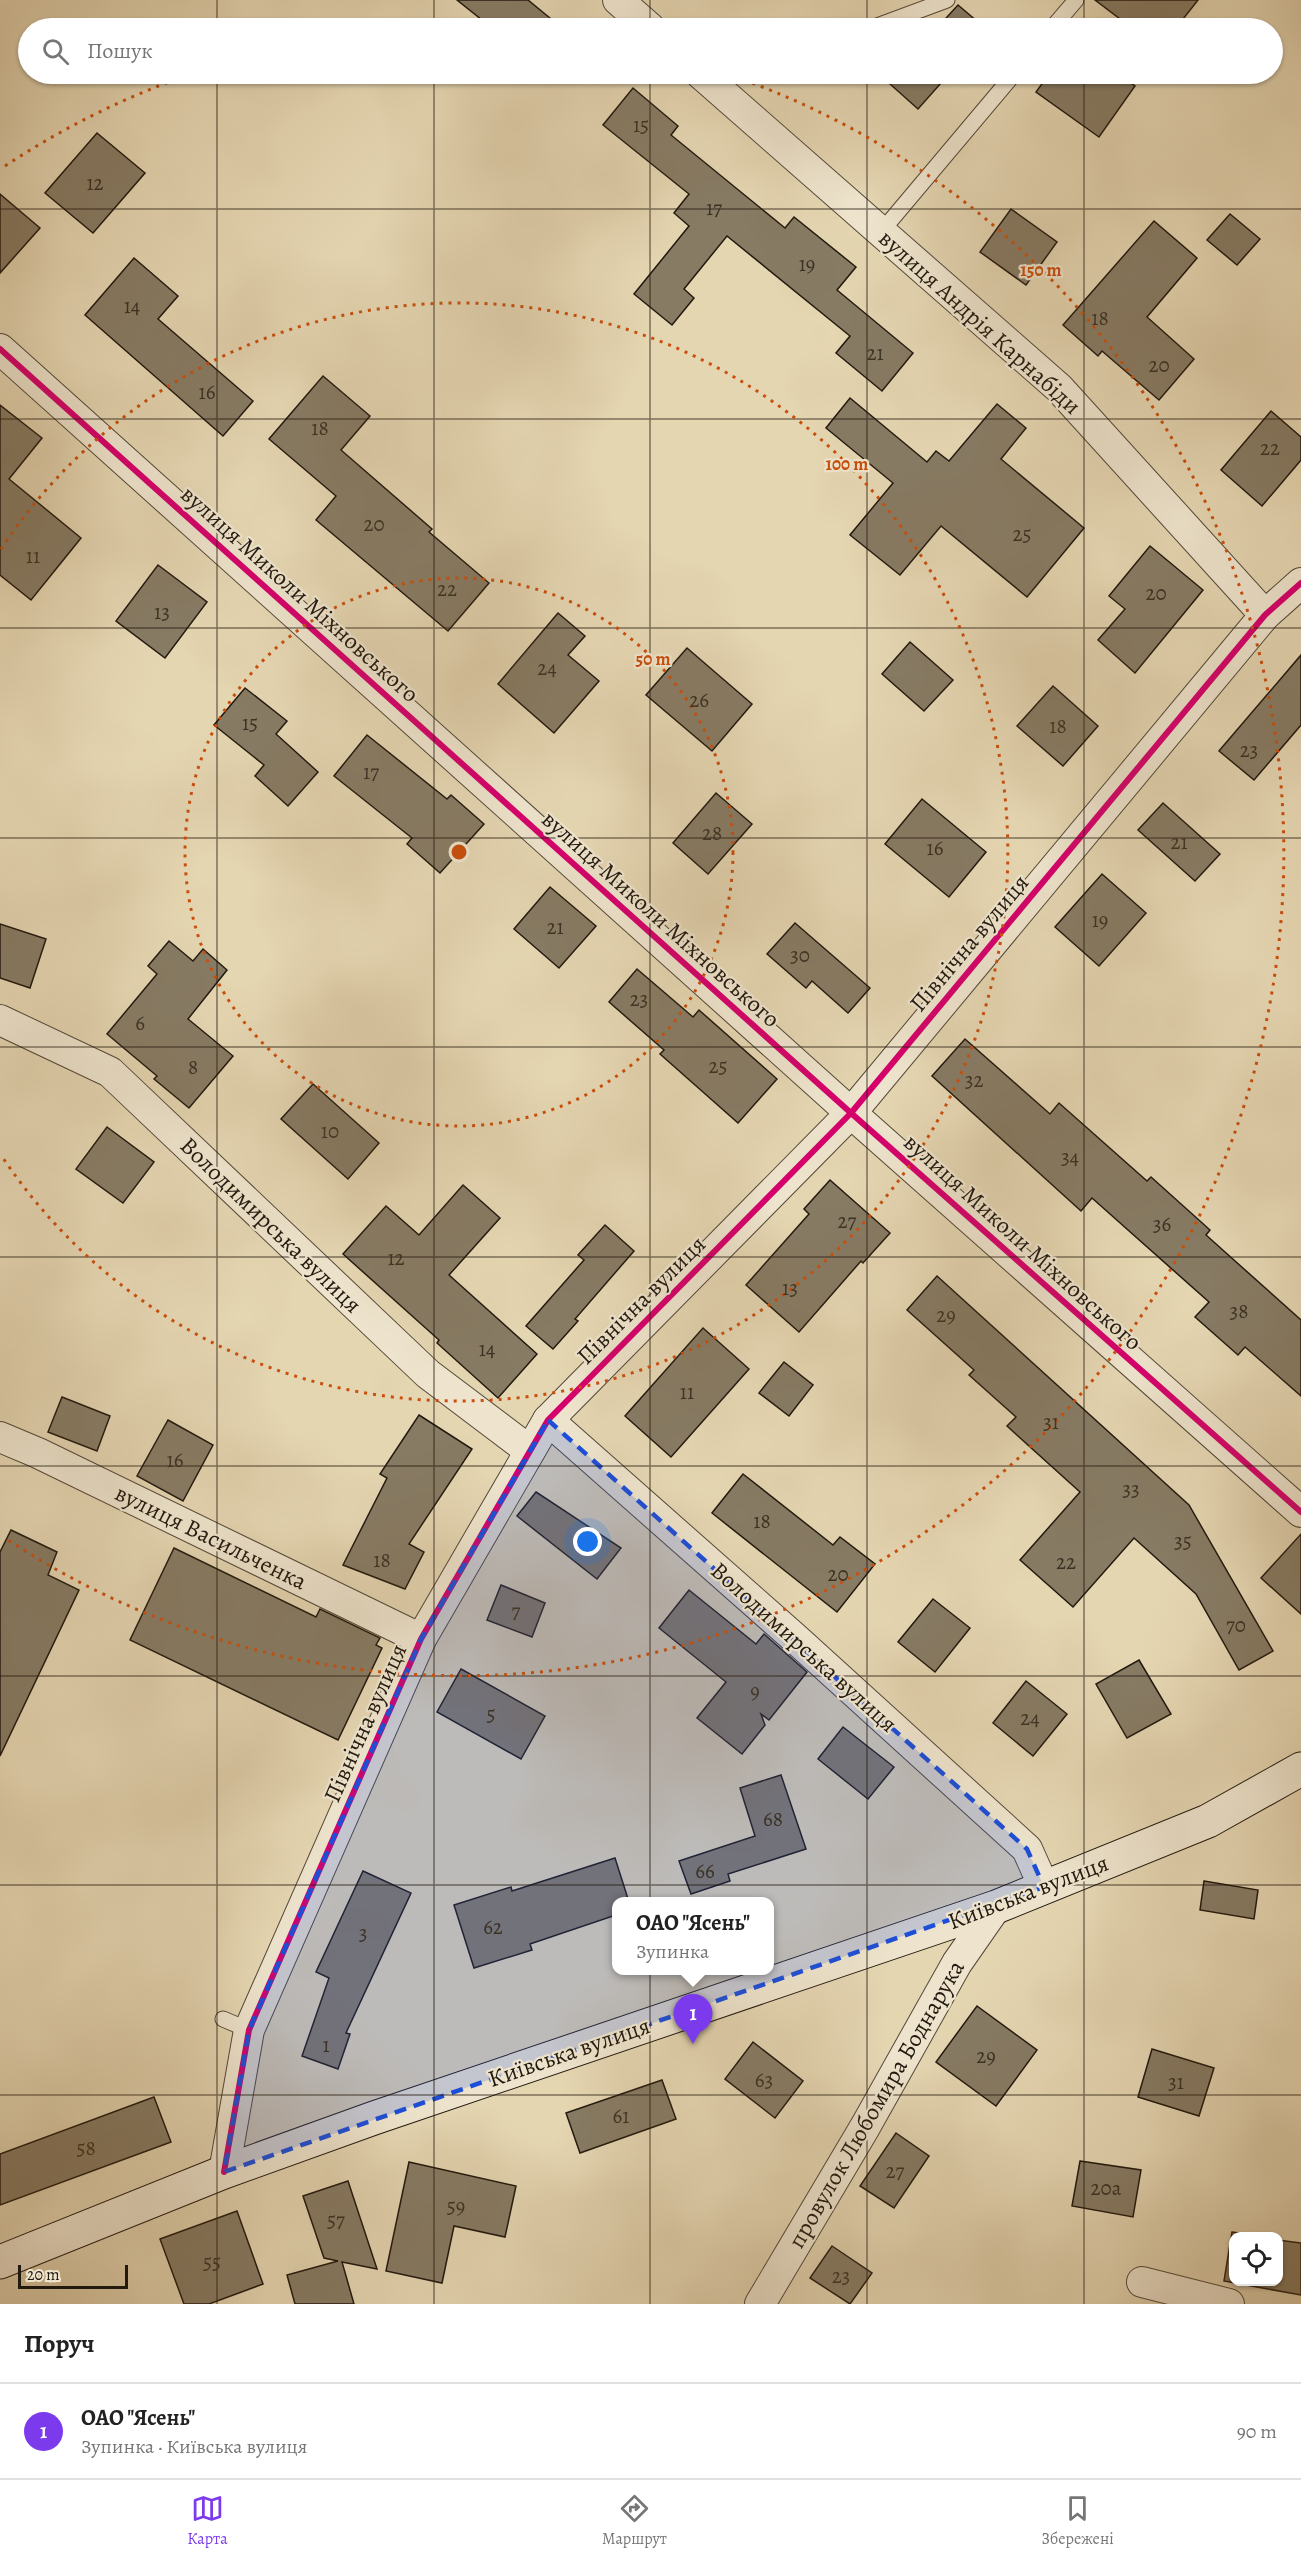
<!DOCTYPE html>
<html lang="uk">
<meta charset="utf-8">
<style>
:root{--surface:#fff;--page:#f6f6f6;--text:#222;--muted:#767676;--line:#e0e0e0;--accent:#7c3aed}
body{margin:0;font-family:Alegreya,serif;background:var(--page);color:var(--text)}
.controls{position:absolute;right:18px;bottom:18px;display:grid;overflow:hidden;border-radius:12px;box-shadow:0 2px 4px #0004}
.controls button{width:54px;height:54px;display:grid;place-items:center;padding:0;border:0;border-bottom:2px solid var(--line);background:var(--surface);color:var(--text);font:30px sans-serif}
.scale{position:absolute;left:18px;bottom:15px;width:110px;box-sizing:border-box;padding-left:6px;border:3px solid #22190f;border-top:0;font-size:16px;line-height:21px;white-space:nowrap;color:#22190f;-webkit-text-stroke:4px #eee4cd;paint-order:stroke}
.you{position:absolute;left:588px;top:1542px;width:21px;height:21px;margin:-15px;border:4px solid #fff;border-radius:50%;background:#1a73e8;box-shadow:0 0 0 9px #1a73e833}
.badge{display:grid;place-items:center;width:39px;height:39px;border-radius:50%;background:var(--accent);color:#fff;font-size:20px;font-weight:700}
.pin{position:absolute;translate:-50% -50px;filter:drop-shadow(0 2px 3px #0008)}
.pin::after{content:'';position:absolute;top:32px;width:21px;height:18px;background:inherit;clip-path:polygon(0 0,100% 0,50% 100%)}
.popup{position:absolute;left:612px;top:1897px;width:162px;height:78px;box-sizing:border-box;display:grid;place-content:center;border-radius:12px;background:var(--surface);filter:drop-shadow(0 2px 4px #0005);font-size:20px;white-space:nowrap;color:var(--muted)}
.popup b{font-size:22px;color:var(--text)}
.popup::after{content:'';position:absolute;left:50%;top:100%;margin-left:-12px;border:12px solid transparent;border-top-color:var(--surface)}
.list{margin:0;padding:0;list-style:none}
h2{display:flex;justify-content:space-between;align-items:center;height:78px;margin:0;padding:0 24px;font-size:26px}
h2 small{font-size:20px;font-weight:400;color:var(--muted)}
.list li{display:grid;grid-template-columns:39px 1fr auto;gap:18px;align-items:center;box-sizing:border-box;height:96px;padding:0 24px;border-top:2px solid var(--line)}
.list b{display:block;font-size:22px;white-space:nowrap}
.list p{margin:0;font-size:20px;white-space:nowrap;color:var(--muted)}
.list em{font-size:20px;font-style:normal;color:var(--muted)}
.icon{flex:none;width:33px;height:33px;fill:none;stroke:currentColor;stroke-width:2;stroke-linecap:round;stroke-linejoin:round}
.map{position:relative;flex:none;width:1301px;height:2304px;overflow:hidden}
.search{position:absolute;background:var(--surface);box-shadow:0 2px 4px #0004;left:18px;right:18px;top:18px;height:66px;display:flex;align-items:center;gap:15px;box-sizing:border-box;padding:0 21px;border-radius:33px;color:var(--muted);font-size:22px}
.sheet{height:174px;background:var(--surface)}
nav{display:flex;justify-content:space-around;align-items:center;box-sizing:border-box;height:84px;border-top:2px solid var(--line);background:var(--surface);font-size:16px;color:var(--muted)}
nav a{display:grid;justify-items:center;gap:3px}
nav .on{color:var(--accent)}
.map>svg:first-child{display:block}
.building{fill:#877b64;stroke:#22190f;stroke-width:1.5}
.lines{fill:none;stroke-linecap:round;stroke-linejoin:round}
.lane-casing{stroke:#534838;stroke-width:17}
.street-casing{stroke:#534838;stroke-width:32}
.secondary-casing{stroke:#22190f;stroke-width:35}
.lane{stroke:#eee4cd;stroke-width:15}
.street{stroke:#eee4cd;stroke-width:30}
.secondary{stroke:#eee4cd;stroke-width:33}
.cycleway-casing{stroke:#eee4cd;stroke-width:10}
.cycleway{stroke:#d6006c;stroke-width:6}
.marked{fill:#1d4ed8;fill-opacity:0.2;stroke:#1d4ed8;stroke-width:4.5;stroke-dasharray:12 8;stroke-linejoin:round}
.grid{fill:none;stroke:#22190f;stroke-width:1.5;stroke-opacity:0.55}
.ring{fill:none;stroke:#ca4f0c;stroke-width:3;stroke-dasharray:3 6}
.labels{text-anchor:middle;stroke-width:4.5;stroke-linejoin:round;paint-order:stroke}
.number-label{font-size:21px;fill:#3b3224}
.street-label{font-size:24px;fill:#22190f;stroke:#eee4cd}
.centre{fill:#ca4f0c;stroke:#eee4cd;stroke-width:3}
.ring-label{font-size:18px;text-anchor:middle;font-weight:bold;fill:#ca4f0c;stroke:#eee4cd;stroke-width:4.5;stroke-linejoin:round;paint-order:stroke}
</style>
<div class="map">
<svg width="1301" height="2304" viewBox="0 0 1301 2304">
<rect width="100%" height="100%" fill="#e5d6b2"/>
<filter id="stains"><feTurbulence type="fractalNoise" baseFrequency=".00333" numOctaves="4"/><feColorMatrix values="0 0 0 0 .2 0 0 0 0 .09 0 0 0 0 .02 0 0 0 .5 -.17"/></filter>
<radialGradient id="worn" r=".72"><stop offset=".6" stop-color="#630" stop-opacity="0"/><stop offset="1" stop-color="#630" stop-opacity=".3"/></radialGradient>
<!-- building -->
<g class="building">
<path d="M457,0h71l34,28h-70z"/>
<path d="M1095,0h103l-22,28h-44z"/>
<path d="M958,5l27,23h-48z"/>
<path d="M898,74h51l-31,35 -28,-25z"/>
<path d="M1049,74h69l17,12 -36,51 -63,-45z"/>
<path d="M633,88l45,38 -7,9 114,93 9,-11 62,50 -19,23 76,63 -31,38 -46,-38 14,-17 -123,-100 -43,53 10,9 -22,27 -38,-31 55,-68 -15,-13 15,-19 -86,-69z"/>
<path d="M97,133l48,40 -52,60 -48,-40z"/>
<path d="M0,194l40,34 -40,45z"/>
<path d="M1011,209l46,33 -31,43 -46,-33z"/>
<path d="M1230,214l30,25 -23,26 -30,-25z"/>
<path d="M1154,221l43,37 -50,59 47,42 -35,41 -57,-49 -4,5 -35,-31z"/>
<path d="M134,258l44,38 -20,23 95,82 -30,35 -138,-121z"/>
<path d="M323,376l47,40 -29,34 91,79 -3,3 60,51 -41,48 -132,-111 20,-24 -67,-57z"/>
<path d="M850,398l77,64 9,-11 13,10 48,-57 29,24 -25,31 83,69 -57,69 -86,-71 -41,49 -50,-40 43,-52 -67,-55z"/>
<path d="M0,405l42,33 -33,41 72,59 -50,62 -31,-25z"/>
<path d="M1271,411l30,26v23l-39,46 -41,-36z"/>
<path d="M1150,546l53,44 -68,83 -37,-33 27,-31 -16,-13z"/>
<path d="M158,565l49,37 -42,56 -49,-37z"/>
<path d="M558,613l27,23 -17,19 31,26 -45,52 -56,-49z"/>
<path d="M910,642l43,38 -29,31 -42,-37z"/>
<path d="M687,648l65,56 -40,47 -66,-56z"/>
<path d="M1301,655v70l-47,55 -35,-29z"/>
<path d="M1053,686l45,40 -35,40 -46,-40z"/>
<path d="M245,688l42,33 -11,13 42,38 -30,34 -33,-30 9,-11 -50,-40z"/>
<path d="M367,735l80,64 4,-4 33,29 -44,49 -33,-29 5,-6 -78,-62z"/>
<path d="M716,793l36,31 -44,50 -35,-31z"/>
<path d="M922,799l64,53 -37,45 -64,-53z"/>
<path d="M1163,803l57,51 -25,27 -57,-51z"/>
<path d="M1102,874l44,39 -47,53 -44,-39z"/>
<path d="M550,887l46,39 -37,42 -45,-39z"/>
<path d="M795,923l75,65 -22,25 -36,-32 -6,7 -39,-34z"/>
<path d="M0,924l46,15 -16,49 -30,-10z"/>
<path d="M169,941l24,20 10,-12 24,21 -39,49 45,37 -44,52 -35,-29 3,-3 -50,-42 50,-60 -9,-8z"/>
<path d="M637,969l56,48 6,-7 78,69 -39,44 -78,-69 4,-4 -55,-48z"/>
<path d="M965,1039l85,75 9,-11 88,78 4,-4 59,53 -4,5 95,85v76l-56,-49 -7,8 -43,-38 14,-15 -117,-104 -11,13 -149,-135z"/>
<path d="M313,1084l66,59 -31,36 -67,-60z"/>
<path d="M107,1127l47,35 -31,41 -47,-34z"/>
<path d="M830,1180l60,53 -27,30 -2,-2 -62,71 -53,-47 63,-71 -5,-5z"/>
<path d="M463,1185l37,33 -51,57 88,79 -39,44 -61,-55 2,-3 -96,-86 43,-48 33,29z"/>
<path d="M605,1225l29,26 -59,68 3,2 -25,28 -27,-23 58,-66 -6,-5z"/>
<path d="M937,1276l252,229 84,146 -34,19 -43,-76 -62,-56 -61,69 -53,-47 60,-68 -73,-66 9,-9 -47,-42 5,-5 -67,-60z"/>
<path d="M703,1328l46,41 -78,88 -46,-41z"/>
<path d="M784,1362l29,23 -24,31 -30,-23z"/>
<path d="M62,1397l48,19 -13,35 -49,-19z"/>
<path d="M419,1415l53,34 -63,95 15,8 -19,37 -62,-24 44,-87 -7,-4z"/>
<path d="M168,1420l45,25 -30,56 -46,-25z"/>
<path d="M743,1474l90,71 7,-8 35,27 -38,48 -125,-99z"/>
<path d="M536,1492l85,56 -24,31 -80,-63z"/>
<path d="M11,1530l46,22 -9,23 31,15 -79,166v-204z"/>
<path d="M1301,1534v80l-40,-36z"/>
<path d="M174,1548l142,69 4,-8 60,29 -4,7 6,3 -44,92 -208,-100z"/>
<path d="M501,1585l44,18 -13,34 -45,-17z"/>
<path d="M689,1590l67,54 8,-10 43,38 -38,48 -8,-6 4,11 -23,29 -45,-36 29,-36 -67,-54z"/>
<path d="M933,1599l37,29 -35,44 -37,-30z"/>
<path d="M1139,1660l32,54 -44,24 -31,-54z"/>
<path d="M461,1669l84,47 -24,43 -84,-47z"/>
<path d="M1026,1681l41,33 -34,42 -40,-33z"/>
<path d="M843,1727l51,40 -26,32 -50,-40z"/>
<path d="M781,1775l25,74 -78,25 2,7 -39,13 -12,-33 76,-25 -15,-48z"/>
<path d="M615,1858l14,44h-13v13l-86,29 2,6 -58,18 -20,-63 57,-18 1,4z"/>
<path d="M363,1871l48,22 -65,140 4,1 -12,35 -36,-13 27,-78 -13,-6z"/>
<path d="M1204,1881l54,9 -4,29 -54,-9z"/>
<path d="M977,2006l60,44 -41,56 -60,-44z"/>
<path d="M753,2042l50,39 -28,37 -50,-39z"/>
<path d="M1152,2049l62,19 -15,48 -61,-19z"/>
<path d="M662,2080l14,39 -96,34 -14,-40z"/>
<path d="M154,2097l17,45 -171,63v-51z"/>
<path d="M896,2133l33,23 -35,52 -34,-22z"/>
<path d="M1080,2161l61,9 -8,47 -61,-11z"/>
<path d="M409,2162l107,24 -11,51 -51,-11 -12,57 -56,-12z"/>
<path d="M348,2181l29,88 -35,-7 12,42h-59l-8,-29 51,-14 -14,-3 -21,-62z"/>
<path d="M237,2211l26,73 -54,20h-25l-24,-65z"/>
<path d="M1232,2232l28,4h-27v46h45v-42l23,3v52l-77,-14z"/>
<path d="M832,2246l40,27 -22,31 -40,-26z"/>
</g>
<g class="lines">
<defs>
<g id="lane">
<path d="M877,26l70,-26"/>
<path d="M1052,28l24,-28"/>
<path d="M881,232l133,-158"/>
<path d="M223,2019l26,11"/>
</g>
<g id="street">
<path d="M618,0l32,28"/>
<path d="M701,74l358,314 206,227"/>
<path d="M0,349l851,764 450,399"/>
<path d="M0,1020l110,52 318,302 102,77"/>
<path d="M548,1420l249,220 230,209 17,38"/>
<path d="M0,1437l38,16 383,186"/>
<path d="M224,2172l25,-142 172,-391 127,-219 303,-307 414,-498 36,-32"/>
<path d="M1142,2282l87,22"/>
<path d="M760,2304l105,-177 92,-164 39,-56"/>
</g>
<path id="secondary" d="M0,2262l224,-90 150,-54 622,-211 212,-86 93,-52"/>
</defs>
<!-- lane casing -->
<use href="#lane" class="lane-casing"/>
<!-- street casing -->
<use href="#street" class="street-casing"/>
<!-- secondary casing -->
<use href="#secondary" class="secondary-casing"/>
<!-- lane -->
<use href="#lane" class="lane"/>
<!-- street -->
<use href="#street" class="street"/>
<!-- secondary -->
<use href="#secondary" class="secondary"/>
<defs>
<g id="cycleway">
<path d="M0,349l851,764 450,399"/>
<path d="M224,2172l25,-142 172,-391 127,-219 303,-307 414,-498 36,-32"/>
</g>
</defs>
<!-- cycleway casing -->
<use href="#cycleway" class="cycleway-casing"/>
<!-- cycleway -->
<use href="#cycleway" class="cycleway"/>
</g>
<!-- marked area -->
<path class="marked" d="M548,1420l479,429 17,38 -820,285 25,-142 172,-391z"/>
<!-- grid -->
<path class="grid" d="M217,0v28M434,0v28M650,0v28M867,0v28M1084,0v28M217,74v2230M434,74v2230M650,74v2230M867,74v2230M1084,74v2230M0,209h1301M0,419h1301M0,628h1301M0,838h1301M0,1047h1301M0,1257h1301M0,1466h1301M0,1676h1301M0,1885h1301M0,2095h1301"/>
<!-- distance rings -->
<g class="ring">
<circle cx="459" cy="852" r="274"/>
<path d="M1 549A549 549 0 1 1 1 1155"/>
<path d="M5 166A823 823 0 0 1 191 74M727 74A823 823 0 1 1 5 1538"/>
</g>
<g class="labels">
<!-- number labels -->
<g class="number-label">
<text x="641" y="132">15</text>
<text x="95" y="190">12</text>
<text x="714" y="215">17</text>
<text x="807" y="271">19</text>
<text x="132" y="313">14</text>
<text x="1100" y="325">18</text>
<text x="875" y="360">21</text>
<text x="1159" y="372">20</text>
<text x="207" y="399">16</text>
<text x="320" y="435">18</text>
<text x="1270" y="455">22</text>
<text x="374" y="531">20</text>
<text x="1022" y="541">25</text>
<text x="33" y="563">11</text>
<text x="447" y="596">22</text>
<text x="1156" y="600">20</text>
<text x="162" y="619">13</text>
<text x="547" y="675">24</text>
<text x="699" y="707">26</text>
<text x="250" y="730">15</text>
<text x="1058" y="733">18</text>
<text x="1249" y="757">23</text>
<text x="371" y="779">17</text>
<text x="712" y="840">28</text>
<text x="1179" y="849">21</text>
<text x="935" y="855">16</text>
<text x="1100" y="927">19</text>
<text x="555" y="934">21</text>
<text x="800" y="962">30</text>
<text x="639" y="1006">23</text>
<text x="140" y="1030">6</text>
<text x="718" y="1073">25</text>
<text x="193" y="1074">8</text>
<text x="974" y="1087">32</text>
<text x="330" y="1138">10</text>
<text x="1070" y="1164">34</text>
<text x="847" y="1228">27</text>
<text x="1162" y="1231">36</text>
<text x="396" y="1265">12</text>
<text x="790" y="1295">13</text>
<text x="1239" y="1318">38</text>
<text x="946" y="1322">29</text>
<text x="487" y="1356">14</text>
<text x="687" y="1399">11</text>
<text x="1051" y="1429">31</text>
<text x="175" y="1467">16</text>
<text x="1131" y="1496">33</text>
<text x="762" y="1528">18</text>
<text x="1183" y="1548">35</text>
<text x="382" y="1567">18</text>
<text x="1066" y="1569">22</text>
<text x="838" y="1581">20</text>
<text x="516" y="1618">7</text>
<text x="1236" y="1632">70</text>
<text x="755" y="1698">9</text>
<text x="491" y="1721">5</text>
<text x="1030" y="1725">24</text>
<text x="773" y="1826">68</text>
<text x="705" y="1878">66</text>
<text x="493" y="1934">62</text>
<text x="363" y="1940">3</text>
<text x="326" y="2052">1</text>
<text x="986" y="2063">29</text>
<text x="764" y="2087">63</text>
<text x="1176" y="2089">31</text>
<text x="621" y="2123">61</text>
<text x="86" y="2155">58</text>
<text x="895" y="2178">27</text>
<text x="1106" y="2195">20а</text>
<text x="456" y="2213">59</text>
<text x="336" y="2227">57</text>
<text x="212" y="2269">55</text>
<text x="841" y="2283">23</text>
</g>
<!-- street labels -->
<g class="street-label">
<text transform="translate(980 322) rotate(42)" y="8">вулиця Андрія Карнабіди</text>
<text transform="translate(300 594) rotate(42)" y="8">вулиця Миколи Міхновського</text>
<text transform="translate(661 919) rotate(42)" y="8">вулиця Миколи Міхновського</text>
<text transform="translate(969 943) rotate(-50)" y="8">Північна вулиця</text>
<text transform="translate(271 1225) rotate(44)" y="8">Володимирська вулиця</text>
<text transform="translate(1023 1242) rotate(42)" y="8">вулиця Миколи Міхновського</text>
<text transform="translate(641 1300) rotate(-45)" y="8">Північна вулиця</text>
<text transform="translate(211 1537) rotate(26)" y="8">вулиця Васильченка</text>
<text transform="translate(804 1647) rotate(42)" y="8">Володимирська вулиця</text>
<text transform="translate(365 1723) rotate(-66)" y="8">Північна вулиця</text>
<text transform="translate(1028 1892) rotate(-21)" y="8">Київська вулиця</text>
<text transform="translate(569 2052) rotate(-19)" y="8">Київська вулиця</text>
<text transform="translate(876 2104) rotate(-60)" y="8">провулок Любомира Боднарука</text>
</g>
</g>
<circle cx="459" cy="852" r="9" class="centre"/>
<g class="ring-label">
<text x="1041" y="276">150 m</text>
<text x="847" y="470">100 m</text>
<text x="653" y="665">50 m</text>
</g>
<rect width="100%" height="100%" filter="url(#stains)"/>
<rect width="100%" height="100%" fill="url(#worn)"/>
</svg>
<div class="controls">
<button><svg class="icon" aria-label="locate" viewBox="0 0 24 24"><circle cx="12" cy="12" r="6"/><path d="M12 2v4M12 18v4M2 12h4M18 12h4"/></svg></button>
</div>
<div class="scale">20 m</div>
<div class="you"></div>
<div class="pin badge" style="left:693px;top:2044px">1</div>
<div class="popup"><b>ОАО &quot;Ясень&quot;</b>Зупинка</div>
<div class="search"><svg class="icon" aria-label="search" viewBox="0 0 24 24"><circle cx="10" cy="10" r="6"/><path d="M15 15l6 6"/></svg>Пошук</div>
</div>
<section class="sheet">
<h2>Поруч<small></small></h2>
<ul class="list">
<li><span class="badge">1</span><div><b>ОАО &quot;Ясень&quot;</b><p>Зупинка · Київська вулиця</p></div><em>90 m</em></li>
</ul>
</section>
<nav>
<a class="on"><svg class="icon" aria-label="map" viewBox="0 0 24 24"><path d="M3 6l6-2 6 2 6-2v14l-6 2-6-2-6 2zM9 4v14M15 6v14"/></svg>Карта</a>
<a><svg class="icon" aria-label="directions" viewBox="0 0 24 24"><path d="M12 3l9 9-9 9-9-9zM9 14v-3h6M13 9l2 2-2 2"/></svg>Маршрут</a>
<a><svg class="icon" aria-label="saved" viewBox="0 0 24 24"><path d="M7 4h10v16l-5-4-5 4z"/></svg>Збережені</a>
</nav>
